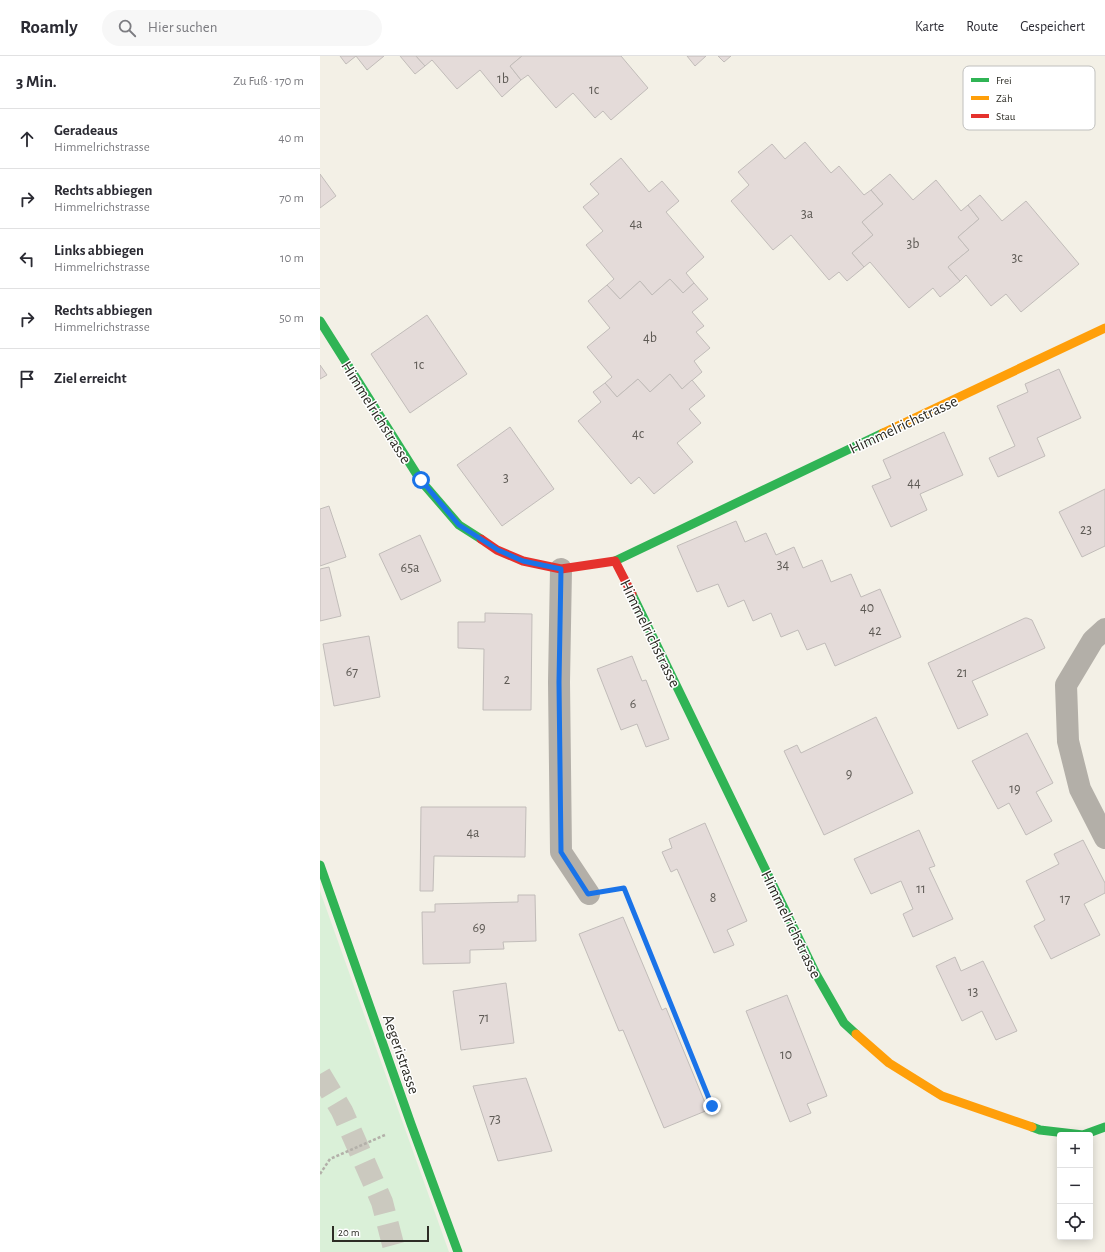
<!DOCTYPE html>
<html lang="de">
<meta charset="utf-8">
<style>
:root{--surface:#fff;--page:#f7f7f7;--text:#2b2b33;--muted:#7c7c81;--line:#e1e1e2}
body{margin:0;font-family:"Alegreya Sans",sans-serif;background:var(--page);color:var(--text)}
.controls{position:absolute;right:12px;bottom:12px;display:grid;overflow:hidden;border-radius:4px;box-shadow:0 2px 10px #0003}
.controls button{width:36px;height:36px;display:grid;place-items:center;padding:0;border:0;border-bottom:1px solid var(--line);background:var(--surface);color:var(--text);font:20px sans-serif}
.scale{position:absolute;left:12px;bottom:10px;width:97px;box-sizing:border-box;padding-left:4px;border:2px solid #2d2c25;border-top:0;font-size:11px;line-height:14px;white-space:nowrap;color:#2d2c25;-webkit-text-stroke:3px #fff;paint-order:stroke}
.stop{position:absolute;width:12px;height:12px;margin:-9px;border:3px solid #1a73e8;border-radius:50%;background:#fff}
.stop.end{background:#1a73e8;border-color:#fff;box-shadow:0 1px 4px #0008}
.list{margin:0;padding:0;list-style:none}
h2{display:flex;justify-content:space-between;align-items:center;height:52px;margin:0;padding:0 16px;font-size:17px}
h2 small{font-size:13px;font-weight:400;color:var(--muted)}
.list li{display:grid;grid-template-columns:26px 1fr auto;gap:12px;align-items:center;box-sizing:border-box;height:60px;padding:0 16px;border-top:1px solid var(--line)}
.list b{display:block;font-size:15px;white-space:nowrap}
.list p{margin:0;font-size:13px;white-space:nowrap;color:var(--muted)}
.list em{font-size:13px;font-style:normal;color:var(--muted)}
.icon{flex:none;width:22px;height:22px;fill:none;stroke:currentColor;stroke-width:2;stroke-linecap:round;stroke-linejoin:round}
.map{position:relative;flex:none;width:785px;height:1196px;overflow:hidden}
header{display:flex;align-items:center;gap:24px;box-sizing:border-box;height:56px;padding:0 20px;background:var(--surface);border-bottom:1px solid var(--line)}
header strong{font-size:19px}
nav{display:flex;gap:22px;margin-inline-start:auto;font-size:14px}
.search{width:280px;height:36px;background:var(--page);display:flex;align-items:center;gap:10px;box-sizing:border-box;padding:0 14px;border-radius:22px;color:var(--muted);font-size:15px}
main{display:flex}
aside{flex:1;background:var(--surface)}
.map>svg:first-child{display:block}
.green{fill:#daf0d8}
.building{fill:#e4dbd9;stroke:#c1bcb9}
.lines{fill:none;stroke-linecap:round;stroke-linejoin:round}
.secondary-tunnel{stroke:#cbc9bf;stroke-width:22;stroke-dasharray:22 11;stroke-linecap:butt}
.path{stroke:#b3b0a9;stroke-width:2.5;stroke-dasharray:3 2;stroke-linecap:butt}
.street{stroke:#b3afa8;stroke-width:22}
.fast{stroke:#30b455;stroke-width:9}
.slow{stroke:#ff9f0a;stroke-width:9}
.jam{stroke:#e5322d;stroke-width:9}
.route{stroke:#1a73e8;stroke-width:5}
.labels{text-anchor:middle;stroke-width:3;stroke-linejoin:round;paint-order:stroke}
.number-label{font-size:14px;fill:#5e5a55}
.street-label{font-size:16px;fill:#2d2c25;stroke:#fff}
.key{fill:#fff;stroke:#c0c0be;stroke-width:1}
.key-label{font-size:11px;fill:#2d2c25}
</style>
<header>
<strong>Roamly</strong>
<div class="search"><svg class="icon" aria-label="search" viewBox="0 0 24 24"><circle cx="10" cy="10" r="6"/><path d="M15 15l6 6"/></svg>Hier suchen</div>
<nav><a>Karte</a><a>Route</a><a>Gespeichert</a></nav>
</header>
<main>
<aside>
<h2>3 Min.<small>Zu Fuß · 170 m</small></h2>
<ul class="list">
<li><svg class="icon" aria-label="ahead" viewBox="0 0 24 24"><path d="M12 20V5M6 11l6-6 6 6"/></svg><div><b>Geradeaus</b><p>Himmelrichstrasse</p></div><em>40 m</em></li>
<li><svg class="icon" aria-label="right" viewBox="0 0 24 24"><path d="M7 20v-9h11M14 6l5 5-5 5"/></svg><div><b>Rechts abbiegen</b><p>Himmelrichstrasse</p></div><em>70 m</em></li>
<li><svg class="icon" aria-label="left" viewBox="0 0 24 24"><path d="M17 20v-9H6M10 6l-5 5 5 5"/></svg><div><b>Links abbiegen</b><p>Himmelrichstrasse</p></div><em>10 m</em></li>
<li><svg class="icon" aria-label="right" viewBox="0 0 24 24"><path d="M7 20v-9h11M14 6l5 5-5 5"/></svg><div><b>Rechts abbiegen</b><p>Himmelrichstrasse</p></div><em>50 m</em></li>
<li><svg class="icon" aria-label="arrive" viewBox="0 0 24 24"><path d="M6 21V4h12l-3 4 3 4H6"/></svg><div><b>Ziel erreicht</b></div></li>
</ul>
</aside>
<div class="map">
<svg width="785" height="1196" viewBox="0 0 785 1196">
<rect width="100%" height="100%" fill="#f3f0e6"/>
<!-- green -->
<path class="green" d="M0,835l129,361h-129z"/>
<!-- building -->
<g class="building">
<path d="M20,0h44l-17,14 -11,-14 -10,8z"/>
<path d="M80,0h16l9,10 -10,8z"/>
<path d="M96,0h106l-12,10 11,14 -19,17 -22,-27 -23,19 -25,-29 -7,6z"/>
<path d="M202,0h99l27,32 -37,32 -8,-9 -8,7 -22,-25 -17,15 -28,-33 -7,5 -11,-14z"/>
<path d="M367,0h19l-11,10z"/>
<path d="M398,0h13l-7,6z"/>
<path d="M485,86l26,31 8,-7 25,29 7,-5 12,14 -21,18 11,13 -21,18 12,14 -17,14 -8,-9 -10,8 -38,-45 -18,15 -42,-49 18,-16 -11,-13 34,-28 13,15z"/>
<path d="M301,102l28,34 13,-11 17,20 -13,11 38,45 -18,16 8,10 -11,10 -13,-14 -18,16 -12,-14 -20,18 -13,-14 7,-6 -28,-34 17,-14 -20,-24 16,-13 -9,-10z"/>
<path d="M0,118l16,22 -16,12z"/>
<path d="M570,118l23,26 23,-20 25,31 7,-6 11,14 -21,18 11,13 -21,17 12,14 -20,16 -7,-9 -24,20 -39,-46 -6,5 -12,-14 21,-18 -11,-13 21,-18 -12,-14z"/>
<path d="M660,139l22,26 24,-20 53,63 -58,48 -15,-18 -15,12 -25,-31 -6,6 -12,-14 21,-17 -11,-13 21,-18 -11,-14z"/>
<path d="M350,223l13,14 11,-10 14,16 -16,13 12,14 -8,6 14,16 -16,13 8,11 -20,17 -12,-15 -20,18 -12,-13 -21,18 -12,-14 7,-6 -25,-30 23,-19 -22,-27 19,-16 13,14 20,-18 12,14z"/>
<path d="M107,259l40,59 -57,39 -39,-59z"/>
<path d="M0,309l7,10 -7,4z"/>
<path d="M739,313l22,49 -44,20 8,18 -47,21 -9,-19 26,-12 -18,-40 31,-14 -3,-8z"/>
<path d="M350,318l12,15 10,-9 13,16 -16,13 12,14 -24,20 16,19 -39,32 -15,-17 -8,7 -53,-63 23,-19 -8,-10 12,-9 12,14 21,-18 12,13z"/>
<path d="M190,371l44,62 -52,37 -45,-61z"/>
<path d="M624,376l19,43 -43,19 7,16 -36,17 -19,-41 19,-8 -8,-18z"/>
<path d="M785,433v57l-23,11 -23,-45z"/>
<path d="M9,450l17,51 -26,9v-57z"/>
<path d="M416,465l9,21 21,-9 10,22 18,-8 9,21 19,-8 9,22 20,-8 10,23 19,-8 21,48 -66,29 -10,-23 -18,7 -9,-20 -17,7 -10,-24 -18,8 -9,-21 -16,7 -10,-23 -21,8 -20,-46z"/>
<path d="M100,479l21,46 -40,19 -22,-46z"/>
<path d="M9,511l12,49 -21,5v-52z"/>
<path d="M165,557l47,1 -1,96h-48l1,-61 -26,-1v-26h27z"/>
<path d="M705,562h2l5,2 13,28 -73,33 16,34 -30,14 -30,-66z"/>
<path d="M49,580l11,61 -46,9 -11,-62z"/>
<path d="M312,600l10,25 4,-1 23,59 -23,8 -9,-23 -16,6 -24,-61z"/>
<path d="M556,661l37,76 -89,42 -40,-84 13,-6 4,8z"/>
<path d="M707,677l26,50 -17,9 16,29 -26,14 -17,-32 -11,6 -26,-48z"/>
<path d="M101,751h105l-1,50 -91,-1 -1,35h-13z"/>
<path d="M385,767l42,98 -20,9 7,15 -20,8 -37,-84 -6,3 -9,-20 10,-4 -3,-9z"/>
<path d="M599,774l16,36 -6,2 24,51 -40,18 -10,-23 10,-5 -12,-28 -30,13 -17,-35z"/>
<path d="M763,784l22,43v10l-21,11 16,31 -49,24 -17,-33 11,-6 -19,-39 33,-17 -5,-10z"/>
<path d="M198,839h17l1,46 -33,1 1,7 -34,1v13l-47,1 -1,-52h13v-8l83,-2z"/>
<path d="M303,861l39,93 4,-2 42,102 -44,18 -41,-98 -4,1 -40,-97z"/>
<path d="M635,901l6,14 22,-10 34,70 -21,9 -14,-29 -20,10 -26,-55z"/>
<path d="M186,927l8,60 -53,7 -8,-59z"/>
<path d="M467,939l40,101 -20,8 4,9 -21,9 -44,-111z"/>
<path d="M206,1022l26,73 -54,10 -25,-75z"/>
</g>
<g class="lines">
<!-- secondary-tunnel -->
<path class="secondary-tunnel" d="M0,1018l22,37 40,91 13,50"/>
<!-- path -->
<g class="path">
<path d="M297,833l7,-1 88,218"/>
<path d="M0,1118l10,-15 55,-24"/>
</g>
<!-- street -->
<g class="street">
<path d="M241,513l-2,113 2,170 28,42"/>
<path d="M785,573l-12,11 -27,45 2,56 12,48 25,49"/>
</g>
<!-- fast -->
<g class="fast">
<path d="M0,265l101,160 38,44 22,14"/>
<path d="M295,505l268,-128"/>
<path d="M312,538l184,380 28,49 12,11"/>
<path d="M0,809l91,259 47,128"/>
<path d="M712,1071l8,3 43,5 22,-8"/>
</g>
<!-- slow -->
<g class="slow">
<path d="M563,377l222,-105"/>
<path d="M536,978l33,29 53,33 90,31"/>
</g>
<!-- jam -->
<path class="jam" d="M161,483l16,11 26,11 38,8 54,-8 17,33"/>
</g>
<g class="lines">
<!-- route -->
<path class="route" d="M101,424l38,45 39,25 25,11 38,8 -2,113 2,170 27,42 36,-6 88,218"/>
</g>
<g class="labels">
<!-- number labels -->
<g class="number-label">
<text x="183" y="27">1b</text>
<text x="274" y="38">1c</text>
<text x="487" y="162">3a</text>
<text x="316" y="172">4a</text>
<text x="593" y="192">3b</text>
<text x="697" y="206">3c</text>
<text x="330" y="286">4b</text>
<text x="99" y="313">1c</text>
<text x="318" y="382">4c</text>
<text x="186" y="426">3</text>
<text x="594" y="431">44</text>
<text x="766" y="478">23</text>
<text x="463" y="513">34</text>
<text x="90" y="516">65a</text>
<text x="547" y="556">40</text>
<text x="555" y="579">42</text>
<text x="32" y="620">67</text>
<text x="642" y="621">21</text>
<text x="187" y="628">2</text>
<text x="313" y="652">6</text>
<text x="529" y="722">9</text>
<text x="695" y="737">19</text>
<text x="153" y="781">4a</text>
<text x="601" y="837">11</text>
<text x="393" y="846">8</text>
<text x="745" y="847">17</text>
<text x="159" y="876">69</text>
<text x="653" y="940">13</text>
<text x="164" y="966">71</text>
<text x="466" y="1003">10</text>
<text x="175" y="1067">73</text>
</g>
<!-- street labels -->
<g class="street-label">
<text transform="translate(57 356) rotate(58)" y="6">Himmelrichstrasse</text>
<text transform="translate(583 368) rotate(-25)" y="6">Himmelrichstrasse</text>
<text transform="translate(331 577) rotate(64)" y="6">Himmelrichstrasse</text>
<text transform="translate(472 868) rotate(64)" y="6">Himmelrichstrasse</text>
<text transform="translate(82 998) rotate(71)" y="6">Aegeristrasse</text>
</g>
</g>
<!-- legend -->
<rect x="643" y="10" width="132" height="64" rx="6" class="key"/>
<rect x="651" y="22" width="18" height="4" fill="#30b455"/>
<rect x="651" y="40" width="18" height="4" fill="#ff9f0a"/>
<rect x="651" y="58" width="18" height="4" fill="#e5322d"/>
<g class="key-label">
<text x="676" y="28">Frei</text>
<text x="676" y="46">Zäh</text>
<text x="676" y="64">Stau</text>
</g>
</svg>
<div class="controls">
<button>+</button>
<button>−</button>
<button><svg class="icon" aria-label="locate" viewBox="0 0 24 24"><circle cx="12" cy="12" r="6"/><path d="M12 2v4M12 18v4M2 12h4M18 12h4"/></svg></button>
</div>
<div class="scale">20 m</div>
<div class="stop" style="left:101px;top:424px"></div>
<div class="stop end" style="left:392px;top:1050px"></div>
</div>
</main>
